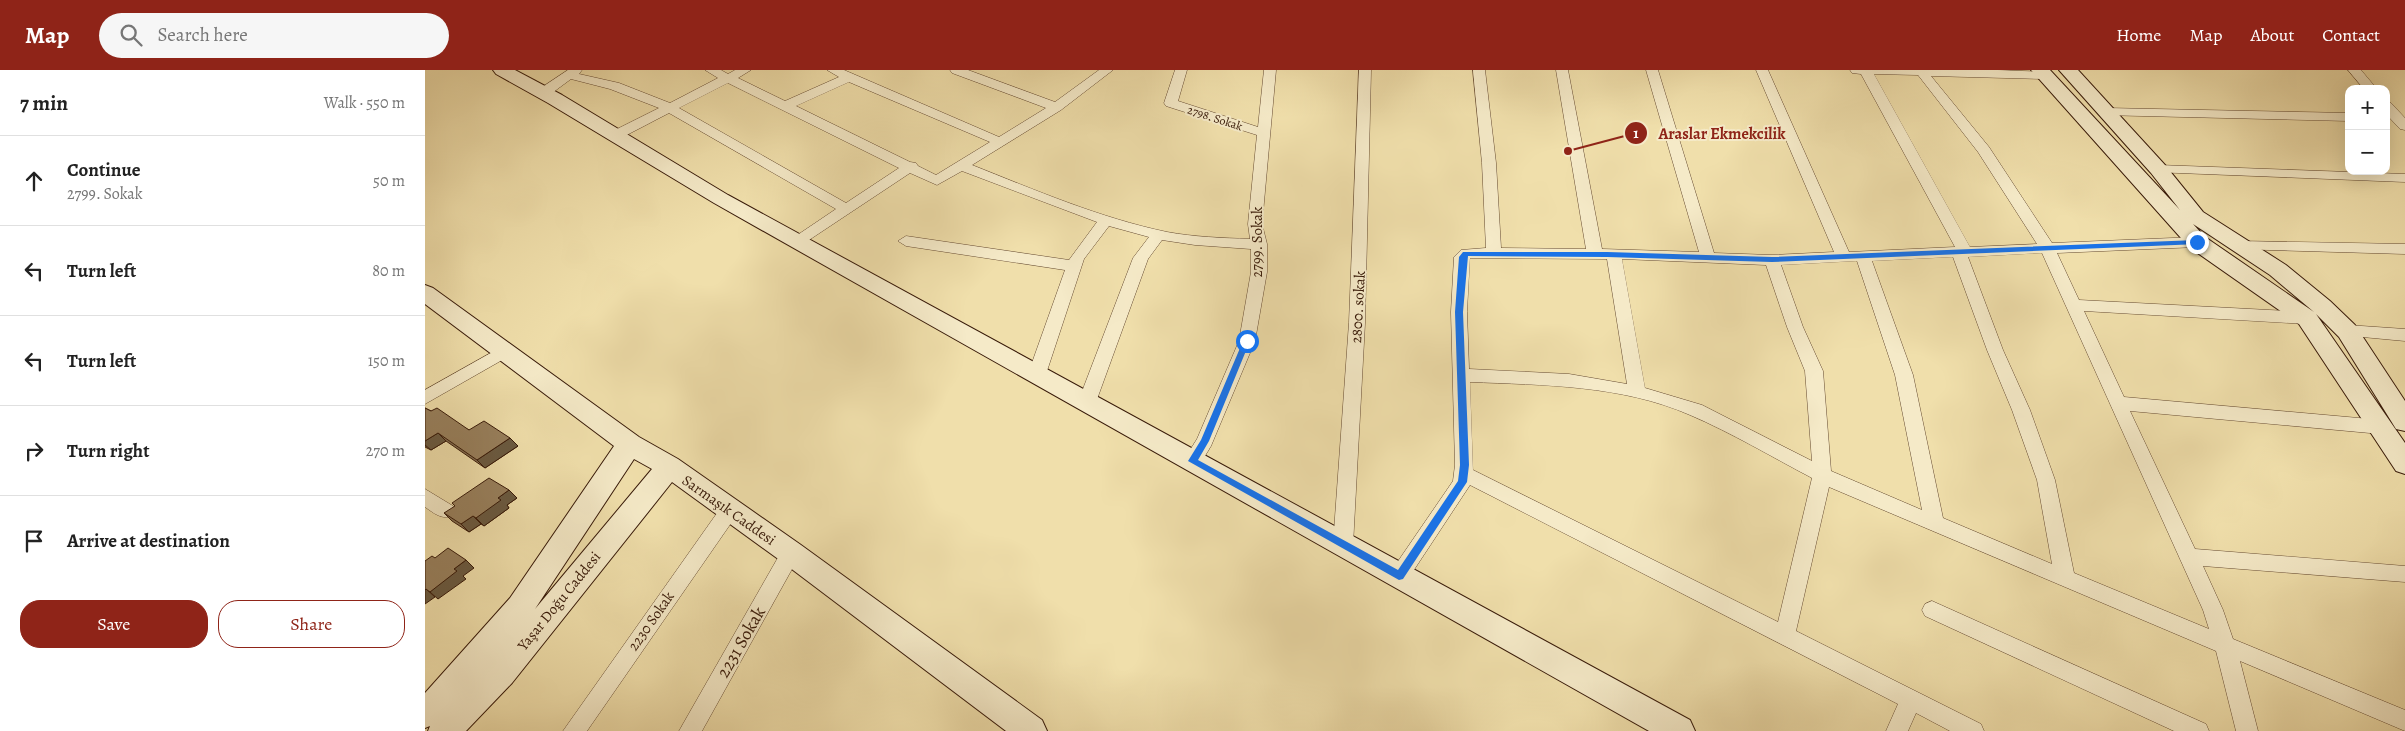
<!DOCTYPE html>
<meta charset="utf-8">
<style>
:root{--surface:#fff;--page:#f6f6f6;--text:#222;--muted:#767676;--line:#e0e0e0;--accent:#8f2418}
body{margin:0;font-family:Alegreya,serif;background:var(--page);color:var(--text)}
.controls{position:absolute;right:15px;top:15px;display:grid;overflow:hidden;border-radius:10px;box-shadow:0 5px 20px #0002}
.controls button{width:45px;height:45px;display:grid;place-items:center;padding:0;border:0;border-bottom:1px solid var(--line);background:var(--surface);color:var(--text);font:25px sans-serif}
.stop{position:absolute;width:15px;height:15px;margin:-11px;border:4px solid #1a73e8;border-radius:50%;background:#fff}
.stop.end{background:#1a73e8;border-color:#fff;box-shadow:0 1px 5px #0008}
.list{margin:0;padding:0;list-style:none}
h2{display:flex;justify-content:space-between;align-items:center;height:65px;margin:0;padding:0 20px;font-size:21px}
h2 small{font-size:16px;font-weight:400;color:var(--muted)}
.list li{display:grid;grid-template-columns:32px 1fr auto;gap:15px;align-items:center;box-sizing:border-box;height:90px;padding:0 20px;border-top:1px solid var(--line)}
.list b{display:block;font-size:19px;white-space:nowrap}
.list p{margin:0;font-size:16px;white-space:nowrap;color:var(--muted)}
.list em{font-size:16px;font-style:normal;color:var(--muted)}
.actions{display:flex;gap:10px;padding:15px 20px}
.actions a{flex:1;padding:11px 0;border:1px solid var(--accent);border-radius:20px;text-align:center;font-size:18px;color:var(--accent)}
.actions .main{background:var(--accent);color:#fff}
.icon{flex:none;width:28px;height:28px;fill:none;stroke:currentColor;stroke-width:2;stroke-linecap:round;stroke-linejoin:round}
.map{position:relative;flex:none;width:1980px;height:661px;overflow:hidden}
header{display:flex;align-items:center;gap:30px;box-sizing:border-box;height:70px;padding:0 25px;background:var(--accent);color:#fff}
header strong{font-size:24px}
nav{display:flex;gap:28px;margin-inline-start:auto;font-size:18px}
.search{width:350px;height:45px;background:var(--page);display:flex;align-items:center;gap:12px;box-sizing:border-box;padding:0 18px;border-radius:28px;color:var(--muted);font-size:19px}
main{display:flex}
aside{flex:1;background:var(--surface)}
.map>svg:first-child{display:block}
.lines{fill:none;stroke-linecap:round;stroke-linejoin:round}
.street-casing{stroke:#664b32;stroke-width:1}
.secondary-casing{stroke:#381a09;stroke-width:2}
.street{fill:#f5eac8;fill-rule:evenodd}
.secondary{fill:#f5eac8;fill-rule:evenodd}
.wall{fill:#836e50;stroke:#381a09}
.shaded-wall{fill:#6a5a41;stroke:#381a09}
.building{fill:#98805d;stroke:#381a09}
.route{fill:#1a73e8}
.labels{text-anchor:middle;stroke-width:4;stroke-linejoin:round;paint-order:stroke}
.far-street-label{font-size:12px;fill:#381a09;stroke:#f5eac8}
.street-label{font-size:15px;fill:#381a09;stroke:#f5eac8}
.near-street-label{font-size:18px;fill:#381a09;stroke:#f5eac8}
.leader{fill:none;stroke:#8f2418;stroke-width:2}
.callout-dot{fill:#8f2418;stroke:#f5eac8;stroke-width:2}
.mark-label{font-size:15px;text-anchor:middle;font-weight:bold;fill:#fff}
.callout-label{font-size:16px;text-anchor:middle;font-weight:bold;fill:#8f2418;stroke:#f5eac8;stroke-width:4;stroke-linejoin:round;paint-order:stroke}
</style>
<header>
<strong>Map</strong>
<div class="search"><svg class="icon" aria-label="search" viewBox="0 0 24 24"><circle cx="10" cy="10" r="6"/><path d="M15 15l6 6"/></svg>Search here</div>
<nav><a>Home</a><a>Map</a><a>About</a><a>Contact</a></nav>
</header>
<main>
<aside>
<h2>7 min<small>Walk · 550 m</small></h2>
<ul class="list">
<li><svg class="icon" aria-label="ahead" viewBox="0 0 24 24"><path d="M12 20V5M6 11l6-6 6 6"/></svg><div><b>Continue</b><p>2799. Sokak</p></div><em>50 m</em></li>
<li><svg class="icon" aria-label="left" viewBox="0 0 24 24"><path d="M17 20v-9H6M10 6l-5 5 5 5"/></svg><div><b>Turn left</b></div><em>80 m</em></li>
<li><svg class="icon" aria-label="left" viewBox="0 0 24 24"><path d="M17 20v-9H6M10 6l-5 5 5 5"/></svg><div><b>Turn left</b></div><em>150 m</em></li>
<li><svg class="icon" aria-label="right" viewBox="0 0 24 24"><path d="M7 20v-9h11M14 6l5 5-5 5"/></svg><div><b>Turn right</b></div><em>270 m</em></li>
<li><svg class="icon" aria-label="arrive" viewBox="0 0 24 24"><path d="M6 21V4h12l-3 4 3 4H6"/></svg><div><b>Arrive at destination</b></div></li>
</ul>
<div class="actions"><a class="main">Save</a><a>Share</a></div>
</aside>
<div class="map">
<svg width="1980" height="661" viewBox="0 0 1980 661">
<rect width="100%" height="100%" fill="#f0dfab"/>
<filter id="stains"><feTurbulence type="fractalNoise" baseFrequency=".004" numOctaves="4"/><feColorMatrix values="0 0 0 0 .2 0 0 0 0 .09 0 0 0 0 .02 0 0 0 .5 -.17"/></filter>
<radialGradient id="worn" r=".72"><stop offset=".6" stop-color="#630" stop-opacity="0"/><stop offset="1" stop-color="#630" stop-opacity=".3"/></radialGradient>
<g class="lines">
<defs>
<g id="street">
<path d="M143,0h14l-3,4 40,9 51,20 48,-25 -13,-8h16l7,4 7,-4h16l-13,8 47,23 54,-24 -12,-7h17l155,67 47,-29 -94,-35 -2,-3h18l87,32 44,-32h14l-52,40 -89,55c63,25 128,53 195,67 27,5 56,6 83,7l-2,-15 9,-89 -91,-29 -2,-3 11,-33h12l-9,31 80,26 6,-57h12l-14,154 5,20v28l-12,69 -44,105 -12,20 -7,2 -7,-2 -2,-5 14,-22 42,-98 12,-69v-23l-56,-4 -33,-5 -14,19 -52,143 -3,5 -6,1 -6,-1 -3,-5 55,-144 16,-21 -40,-11 -25,33 -38,115 -3,4 -6,2 -6,-2 -3,-4 37,-104 -159,-24 -8,-5 8,-5 163,24 28,-38 -135,-51 -25,14 -27,-12 -107,71h-10l-3,-3 3,-3 43,-29 -167,-96 -48,25h-10l-2,-3 2,-3 48,-24 -49,-19 -39,-10 -23,17h-10l-1,-3 1,-3zM424,12l141,60 -54,33 -18,-9 -2,-3 -6,-1 -114,-56zM303,13l171,85 -53,35 -167,-95z"/>
<path d="M934,0h12l-6,253 -12,222 -3,6 -7,2 -7,-2 -3,-6 16,-222z"/>
<path d="M1048,0h12l11,93 5,85 85,1 -30,-179h12l34,179 97,3 -53,-182h12l56,183 58,2 62,-3 -78,-182h12l81,182 106,-5 -94,-173 -9,-1 -2,-3h148l50,2 2,3 -6,4 -113,-3 58,71 63,96 145,-6 8,5 -8,5 -140,6 22,47 228,12 6,2 2,4 -2,4 -6,2 -223,-13 40,86 257,23 6,2 3,5 -3,5 -6,2 -251,-23 65,138 210,17v16l-202,-16 20,44 10,29 172,71v21l-165,-70 18,70h-22l-20,-80 -387,-164 -33,144 185,93 3,7h-34l-34,-18 -8,18h-22l12,-27 -428,-219 -64,97 -7,2 -7,-2 -3,-6 3,-6 61,-89 2,-16 -4,-153 3,-55 7,-7 25,-2 -4,-85zM1449,4l44,1 60,77 59,92 -67,3zM1617,183l161,357 6,19 -135,-56 -19,-93 -25,-70 -27,-60 -35,-93zM1528,187l34,93 25,60 25,70 15,84 -109,-46 -30,-143 -41,-114zM1045,188l137,1 20,125 -58,-10 -100,-5 -2,-57zM1197,189l144,6 21,62 18,44 7,90 -110,-56 -57,-17zM1432,191l38,114 27,135 -91,-39 -8,-100 -20,-44 -22,-62zM1045,312c73,3 152,3 220,33 42,18 82,42 122,63l-34,144 -305,-152z"/>
<path d="M1923,0h13l16,19h-13z"/>
<path d="M1961,32l5,1 14,15v12l-5,-1 -14,-15z"/>
<path d="M1681,38l243,5v8l-248,-6 -2,-3 2,-3z"/>
<path d="M1733,95l247,9v8l-252,-10 -2,-3z"/>
<path d="M1813,171l167,3v10l-172,-5 -3,-3 3,-3z"/>
<path d="M1922,255l58,4v12l-64,-6 -2,-4 2,-4z"/>
<path d="M80,275l6,2 2,4 -2,4 -86,49v-14z"/>
<path d="M0,419l28,17 3,5 -3,5c-12,4 -19,-3 -28,-9z"/>
<path d="M304,433l7,3 3,5 -3,5 -149,215h-24l159,-225z"/>
<path d="M366,475l7,2 3,6 -99,178h-23l105,-184z"/>
<path d="M1507,531l274,123 3,7h-35l-249,-115 -3,-6 3,-6z"/>
</g>
<g id="secondary">
<path d="M68,0h22l47,25 166,100 962,525 5,11h-46l-935,-528 -166,-100 -52,-29z"/>
<path d="M1606,0h19l130,140 -29,-37 -92,-103h19l87,95 38,47 83,53 44,36 25,24 50,76v30l-9,-2 -57,-92 -23,-23 89,129v31l-9,-3 -97,-147 -110,-77zM1768,154l77,51 44,37 -109,-75z"/>
<path d="M0,215l8,3 206,149 39,22 123,86 241,175 5,11h-41l-225,-170 -109,-79 -160,201 -46,48h-38l2,-5 -5,2v-35l85,-95 104,-152 -189,-142zM209,389l18,10 -117,140z"/>
</g>
</defs>
<!-- street casing -->
<use href="#street" class="street-casing"/>
<!-- secondary casing -->
<use href="#secondary" class="secondary-casing"/>
<!-- street -->
<use href="#street" class="street"/>
<!-- secondary -->
<use href="#secondary" class="secondary"/>
</g>
<!-- wall -->
<g class="wall">
<path d="M0,338l44,22 49,16 -33,22 -39,-27 -15,9 -6,-3z"/>
<path d="M92,428l-10,7 2,3 -25,18 -3,-2 -12,8 -17,-11 -8,-8z"/>
</g>
<!-- shaded-wall -->
<g class="shaded-wall">
<path d="M13,363l8,8 -15,9 -6,-5v-4z"/>
<path d="M85,368l8,8 -33,22 -8,-8z"/>
<path d="M84,420l8,8 -10,7 2,3 -25,18 -8,-8 22,-20z"/>
<path d="M48,446l8,8 -12,8 -8,-8z"/>
<path d="M41,490l8,8 -11,8 3,3 -28,20 -8,-7 24,-23z"/>
<path d="M1,519l9,8 -10,7v-14z"/>
</g>
<!-- building -->
<g class="building">
<path d="M0,338l6,3 6,-3 32,22 15,-9 26,17 -33,22 -39,-27 -13,8z"/>
<path d="M64,408l20,12 -11,8 3,2 -25,18 -3,-2 -12,8 -17,-11 11,-7 -3,-3z"/>
<path d="M23,478l18,12 -12,9 3,2 -27,21 -4,-3 -1,1v-29l7,-5 3,2z"/>
</g>
<!-- route -->
<path class="route" d="M1772,170l3,2 -1,2 -427,18 -165,-5 -139,-1 -5,56 6,153 -2,17 -64,97 -4,1 -211,-119 13,-21 42,-99 6,-2 1,2 -41,100 -11,19 200,110 60,-89 2,-16 -5,-153 4,-55 4,-5h144l165,5z"/>
<g class="labels">
<!-- far-street labels -->
<g class="far-street-label">
<text transform="translate(790 48) rotate(18)" y="4">2798. Sokak</text>
</g>
<!-- street labels -->
<g class="street-label">
<text transform="translate(832 172) rotate(-90)" y="5">2799. Sokak</text>
<text transform="translate(933 237) rotate(-87)" y="5">2800. sokak</text>
<text transform="translate(304 440) rotate(35)" y="5">Sarmaşık Caddesi</text>
<text transform="translate(134 531) rotate(-51)" y="5">Yaşar Doğu Caddesi</text>
<text transform="translate(226 551) rotate(-55)" y="5">2230 Sokak</text>
</g>
<!-- near-street labels -->
<g class="near-street-label">
<text transform="translate(316 572) rotate(-60)" y="6">2231 Sokak</text>
</g>
</g>
<!-- callouts -->
<path class="leader" d="M1143 81L1211 63"/>
<g class="callout-dot">
<circle cx="1143" cy="81" r="5"/>
<circle cx="1211" cy="63" r="12"/>
</g>
<g class="mark-label">
<text x="1211" y="68">1</text>
</g>
<g class="callout-label">
<text x="1297" y="69">Araslar Ekmekcilik</text>
</g>
<rect width="100%" height="100%" filter="url(#stains)"/>
<rect width="100%" height="100%" fill="url(#worn)"/>
</svg>
<div class="controls">
<button>+</button>
<button>−</button>
</div>
<div class="stop" style="left:822px;top:271px"></div>
<div class="stop end" style="left:1772px;top:172px"></div>
</div>
</main>
